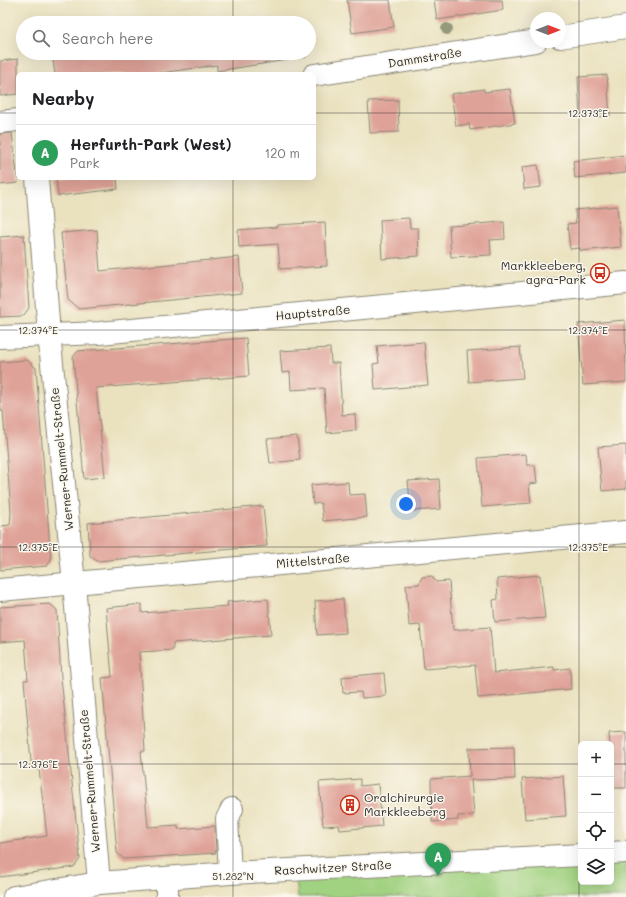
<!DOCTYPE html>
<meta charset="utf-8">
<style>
:root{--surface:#fff;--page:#f6f6f6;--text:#202124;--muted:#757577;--line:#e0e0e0;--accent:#1a73e8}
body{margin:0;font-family:Mali,sans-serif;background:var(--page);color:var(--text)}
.controls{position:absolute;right:12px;bottom:12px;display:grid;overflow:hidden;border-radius:6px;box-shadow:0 4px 16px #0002}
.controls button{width:36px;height:36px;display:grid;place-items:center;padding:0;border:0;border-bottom:1px solid var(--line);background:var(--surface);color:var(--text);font:20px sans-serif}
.compass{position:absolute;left:530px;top:12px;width:36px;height:36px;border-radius:50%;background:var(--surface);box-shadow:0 4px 16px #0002;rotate:90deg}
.you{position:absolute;left:406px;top:504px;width:14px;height:14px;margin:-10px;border:3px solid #fff;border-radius:50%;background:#1a73e8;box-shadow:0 0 0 6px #1a73e833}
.badge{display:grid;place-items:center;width:26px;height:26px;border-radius:50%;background:var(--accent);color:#fff;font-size:13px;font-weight:700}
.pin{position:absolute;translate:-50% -33px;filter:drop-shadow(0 1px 2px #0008)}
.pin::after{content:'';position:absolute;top:21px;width:14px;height:12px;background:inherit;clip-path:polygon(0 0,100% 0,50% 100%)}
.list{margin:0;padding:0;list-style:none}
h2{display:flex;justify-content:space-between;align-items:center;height:52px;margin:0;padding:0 16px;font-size:17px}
h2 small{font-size:13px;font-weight:400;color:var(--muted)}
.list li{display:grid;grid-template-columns:26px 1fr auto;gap:12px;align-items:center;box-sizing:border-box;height:56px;padding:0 16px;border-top:1px solid var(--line)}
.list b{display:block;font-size:15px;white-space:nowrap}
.list p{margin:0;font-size:13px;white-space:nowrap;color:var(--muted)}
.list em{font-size:13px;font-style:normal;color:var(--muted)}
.icon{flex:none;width:22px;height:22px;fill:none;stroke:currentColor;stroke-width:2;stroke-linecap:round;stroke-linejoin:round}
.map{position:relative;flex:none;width:626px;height:897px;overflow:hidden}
.search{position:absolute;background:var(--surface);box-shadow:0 4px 16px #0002;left:16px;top:16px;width:300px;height:44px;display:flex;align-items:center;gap:10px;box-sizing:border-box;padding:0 14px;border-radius:22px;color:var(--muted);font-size:15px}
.panel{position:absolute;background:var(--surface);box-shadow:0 4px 16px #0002;left:16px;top:72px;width:300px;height:108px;border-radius:6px}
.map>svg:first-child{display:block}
.green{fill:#a1d281;stroke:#667e56}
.building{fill:#dfa298}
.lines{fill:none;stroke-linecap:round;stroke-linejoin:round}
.minor-casing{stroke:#8a8675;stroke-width:24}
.major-casing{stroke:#8a8675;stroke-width:24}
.minor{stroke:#fff;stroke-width:22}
.major{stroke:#fff;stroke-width:22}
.tree{fill:#94997c}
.ticks{fill:none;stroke:#2b2b2b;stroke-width:1;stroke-opacity:0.45}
.labels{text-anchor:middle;stroke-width:3;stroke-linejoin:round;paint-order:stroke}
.street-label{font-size:12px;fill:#2b2b2b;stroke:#fbf7ec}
.poi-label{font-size:12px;fill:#2b2b2b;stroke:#fbf7ec;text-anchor:end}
.ticks-label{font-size:10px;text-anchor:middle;fill:#2b2b2b;stroke:#fbf7ec;stroke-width:3;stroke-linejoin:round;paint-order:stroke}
</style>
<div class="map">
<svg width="626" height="897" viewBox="0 0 626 897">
<rect width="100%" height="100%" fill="#fbf7ec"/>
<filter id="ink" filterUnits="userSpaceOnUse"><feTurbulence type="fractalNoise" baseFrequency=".025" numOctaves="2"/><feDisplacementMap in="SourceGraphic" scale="8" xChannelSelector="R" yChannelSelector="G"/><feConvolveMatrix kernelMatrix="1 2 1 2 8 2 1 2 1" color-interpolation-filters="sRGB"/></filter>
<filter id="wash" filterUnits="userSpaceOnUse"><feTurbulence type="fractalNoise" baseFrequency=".012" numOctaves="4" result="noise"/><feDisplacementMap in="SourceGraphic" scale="16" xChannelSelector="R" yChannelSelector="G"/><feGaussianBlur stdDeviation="0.9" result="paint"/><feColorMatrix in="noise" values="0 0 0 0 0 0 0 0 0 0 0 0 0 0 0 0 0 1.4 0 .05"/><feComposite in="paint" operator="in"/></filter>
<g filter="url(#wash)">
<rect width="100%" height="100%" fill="#eae2bf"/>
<!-- green -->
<path class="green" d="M626,852v45h-328l-3,-27 286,-15v27h30v-29z"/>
<g id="blocks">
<!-- building -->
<g class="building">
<path d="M347,0h43l4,27 -42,6z"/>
<path d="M434,0h68l1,10 -66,10z"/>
<path d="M52,53h254v4l-89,14v-6l-64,9h-98z"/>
<path d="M18,59v35l-18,2v-35z"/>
<path d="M607,75l3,41 -30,2 -2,-41z"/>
<path d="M484,89v3l26,-3 5,34 -45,7 -1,-6 -13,2 -5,-32z"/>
<path d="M398,100l1,32 -29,1 -2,-32z"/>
<path d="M12,133l6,50 -18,2v-51z"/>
<path d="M626,155v18l-51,5 -2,-17z"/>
<path d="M538,165l3,22 -17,2 -2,-22z"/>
<path d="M56,178h61l1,11 -60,7z"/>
<path d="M617,206l4,41 -40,4 -1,-3 -10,1 -3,-25 9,-1 -1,-13z"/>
<path d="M409,218l1,10h8l1,28 -37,3 -2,-39z"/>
<path d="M325,222l2,44 -47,3 -2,-25 -39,3 -1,-17 39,-3v-2z"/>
<path d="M504,222l1,17 -15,1 1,15 -40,2 -2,-31z"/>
<path d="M97,230l3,41 139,-14 3,36 -163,16 -11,-9 -7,-67z"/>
<path d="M24,235l5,73 -6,8 -23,1v-80z"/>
<path d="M625,320l1,62 -43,3 -5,-61z"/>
<path d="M246,338l3,38 -153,12 9,89 -21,2 -11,-122 5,-6z"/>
<path d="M424,342l4,43 -53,5 -2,-26 6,-1 -2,-17z"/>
<path d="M520,347l3,31 -54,4 -2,-31z"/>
<path d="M330,348l1,15h8l3,52 13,-1 1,16 -29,3 -3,-45 -33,2 -1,-18 -8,1 -2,-22z"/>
<path d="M27,360l9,8 15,192 -4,6 -47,4v-38h2l-1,-6 9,-1 1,-13 -8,-101h-2l-1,-13v-36z"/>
<path d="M297,436l3,24 -30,3 -3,-24z"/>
<path d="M626,445v44l-24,2 -4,-44z"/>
<path d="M526,454l1,11h8l2,18 -8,1 2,19 -49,4 -4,-49z"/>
<path d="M439,479l2,30 -30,2 -3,-30z"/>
<path d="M348,482l1,13 16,-1 2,23 -44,4 -2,-18 -8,1 -2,-19z"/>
<path d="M263,506l4,40 -170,15 -7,-5 -2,-33z"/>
<path d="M540,575l5,43 -50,4 -2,-22 5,-1 -1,-20z"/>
<path d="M432,576l4,6 13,-1 4,49 37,-3 4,46 60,-6v3l16,-2 1,21 -93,9 -3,-33 -51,4 -4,-44 -11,1 -3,-41 13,-1 3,-7z"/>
<path d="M268,599l3,36 -98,8v7l-34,2 6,99h-4l7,76 30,-2v4l37,-3 1,27 -92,6 -7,-6 -15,-175 10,-1 -6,-69 36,-4v9l86,-7 -1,-4z"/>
<path d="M343,599l3,34 -29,2 -2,-34z"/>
<path d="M50,604l7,6 4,67 19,182 -6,8 -74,10v-34l47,-7 -9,-75 -7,1 -7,-82h4l-3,-40 -25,2v-35z"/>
<path d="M384,673l2,23 -24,2 -1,-6 -18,1 -1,-16z"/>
<path d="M626,732v56h-13l-4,-55z"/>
<path d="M514,747l1,32 -44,1 3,35 -16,1v4l-26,2 -1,-43 39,-3 -1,-28z"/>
<path d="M563,776l3,40 -41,3 -3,-40z"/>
<path d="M360,779v7l18,-2 4,42 -42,4 -1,-5 -16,1 -4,-44z"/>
</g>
</g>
</g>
<g filter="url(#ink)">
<use href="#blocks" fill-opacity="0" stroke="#8a8675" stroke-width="1"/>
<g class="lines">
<defs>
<g id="minor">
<path d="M560,37l66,-10"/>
<path d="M314,75l222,-34"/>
<path d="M0,122l18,-2"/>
<path d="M37,178l12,156 25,249 25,300"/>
<path d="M0,590l626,-58"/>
<path d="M611,853l15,-1"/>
<path d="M230,873l-3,-54 5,-10"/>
<path d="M167,878v19"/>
<path d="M14,897l85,-14 131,-10 351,-18"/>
</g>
<path id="major" d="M0,337l100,-4 526,-50"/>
</defs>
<!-- minor casing -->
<use href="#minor" class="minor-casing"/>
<!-- major casing -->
<use href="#major" class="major-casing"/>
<!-- minor -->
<use href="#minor" class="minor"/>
<!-- major -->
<use href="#major" class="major"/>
</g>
<!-- trees -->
<circle class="tree" cx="447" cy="29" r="6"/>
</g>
<!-- ticks -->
<path class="ticks" d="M233,0v23M579,0v897M233,53v21M0,113h18M314,113h312M233,178v719M0,330h626M0,547h626M0,764h581M611,764h15"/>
<!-- icons -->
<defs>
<symbol id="bus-ring" viewBox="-11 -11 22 22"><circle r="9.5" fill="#fbf7ec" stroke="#c8321e" stroke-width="1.5"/><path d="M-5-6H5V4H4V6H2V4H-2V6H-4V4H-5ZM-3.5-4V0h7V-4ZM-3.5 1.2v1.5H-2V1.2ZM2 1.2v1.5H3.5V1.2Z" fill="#c8321e"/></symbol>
<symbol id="building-ring" viewBox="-11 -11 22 22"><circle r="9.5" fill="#fbf7ec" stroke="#c8321e" stroke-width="1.5"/><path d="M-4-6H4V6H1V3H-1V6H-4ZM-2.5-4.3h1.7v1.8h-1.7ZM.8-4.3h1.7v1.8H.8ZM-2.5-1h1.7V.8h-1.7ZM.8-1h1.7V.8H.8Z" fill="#c8321e"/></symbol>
</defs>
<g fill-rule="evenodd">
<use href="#bus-ring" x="589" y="262" width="22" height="22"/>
<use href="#building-ring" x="339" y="794" width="22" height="22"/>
</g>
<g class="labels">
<!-- street labels -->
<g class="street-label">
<text transform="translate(425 58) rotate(-9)" y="4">Dammstraße</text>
<text transform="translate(313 313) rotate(-5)" y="4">Hauptstraße</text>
<text transform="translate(62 459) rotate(-96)" y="4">Werner-Rummelt-Straße</text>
<text transform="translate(313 561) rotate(-5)" y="4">Mittelstraße</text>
<text transform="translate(90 781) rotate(-95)" y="4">Werner-Rummelt-Straße</text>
<text transform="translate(333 868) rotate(-3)" y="4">Raschwitzer Straße</text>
</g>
<!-- poi labels -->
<g class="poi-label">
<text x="586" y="270">Markkleeberg,<tspan x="586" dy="14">agra-Park</tspan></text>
<text x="364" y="802" text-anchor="start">Oralchirurgie<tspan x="364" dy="14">Markkleeberg</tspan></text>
</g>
</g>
<g class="ticks-label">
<text x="588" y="117">12.373°E</text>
<text x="588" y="334">12.374°E</text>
<text x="38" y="334">12.374°E</text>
<text x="588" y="551">12.375°E</text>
<text x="38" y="551">12.375°E</text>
<text x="38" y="768">12.376°E</text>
<text x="233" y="880">51.282°N</text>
</g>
</svg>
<div class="controls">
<button>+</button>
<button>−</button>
<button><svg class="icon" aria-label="locate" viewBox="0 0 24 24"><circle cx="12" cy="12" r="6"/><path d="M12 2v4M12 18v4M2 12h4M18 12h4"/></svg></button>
<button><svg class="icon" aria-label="layers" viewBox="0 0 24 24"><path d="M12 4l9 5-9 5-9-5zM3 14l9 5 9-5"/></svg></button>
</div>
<svg class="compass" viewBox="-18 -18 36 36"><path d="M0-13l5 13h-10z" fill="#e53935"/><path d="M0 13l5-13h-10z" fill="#757577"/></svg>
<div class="you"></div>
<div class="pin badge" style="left:438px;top:876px;background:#2e9e5b">A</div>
<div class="search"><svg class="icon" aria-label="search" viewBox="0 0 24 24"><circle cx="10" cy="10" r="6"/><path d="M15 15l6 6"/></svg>Search here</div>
<section class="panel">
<h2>Nearby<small></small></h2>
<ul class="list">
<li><span class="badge" style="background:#2e9e5b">A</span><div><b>Herfurth-Park (West)</b><p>Park</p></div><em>120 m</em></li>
</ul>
</section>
</div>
